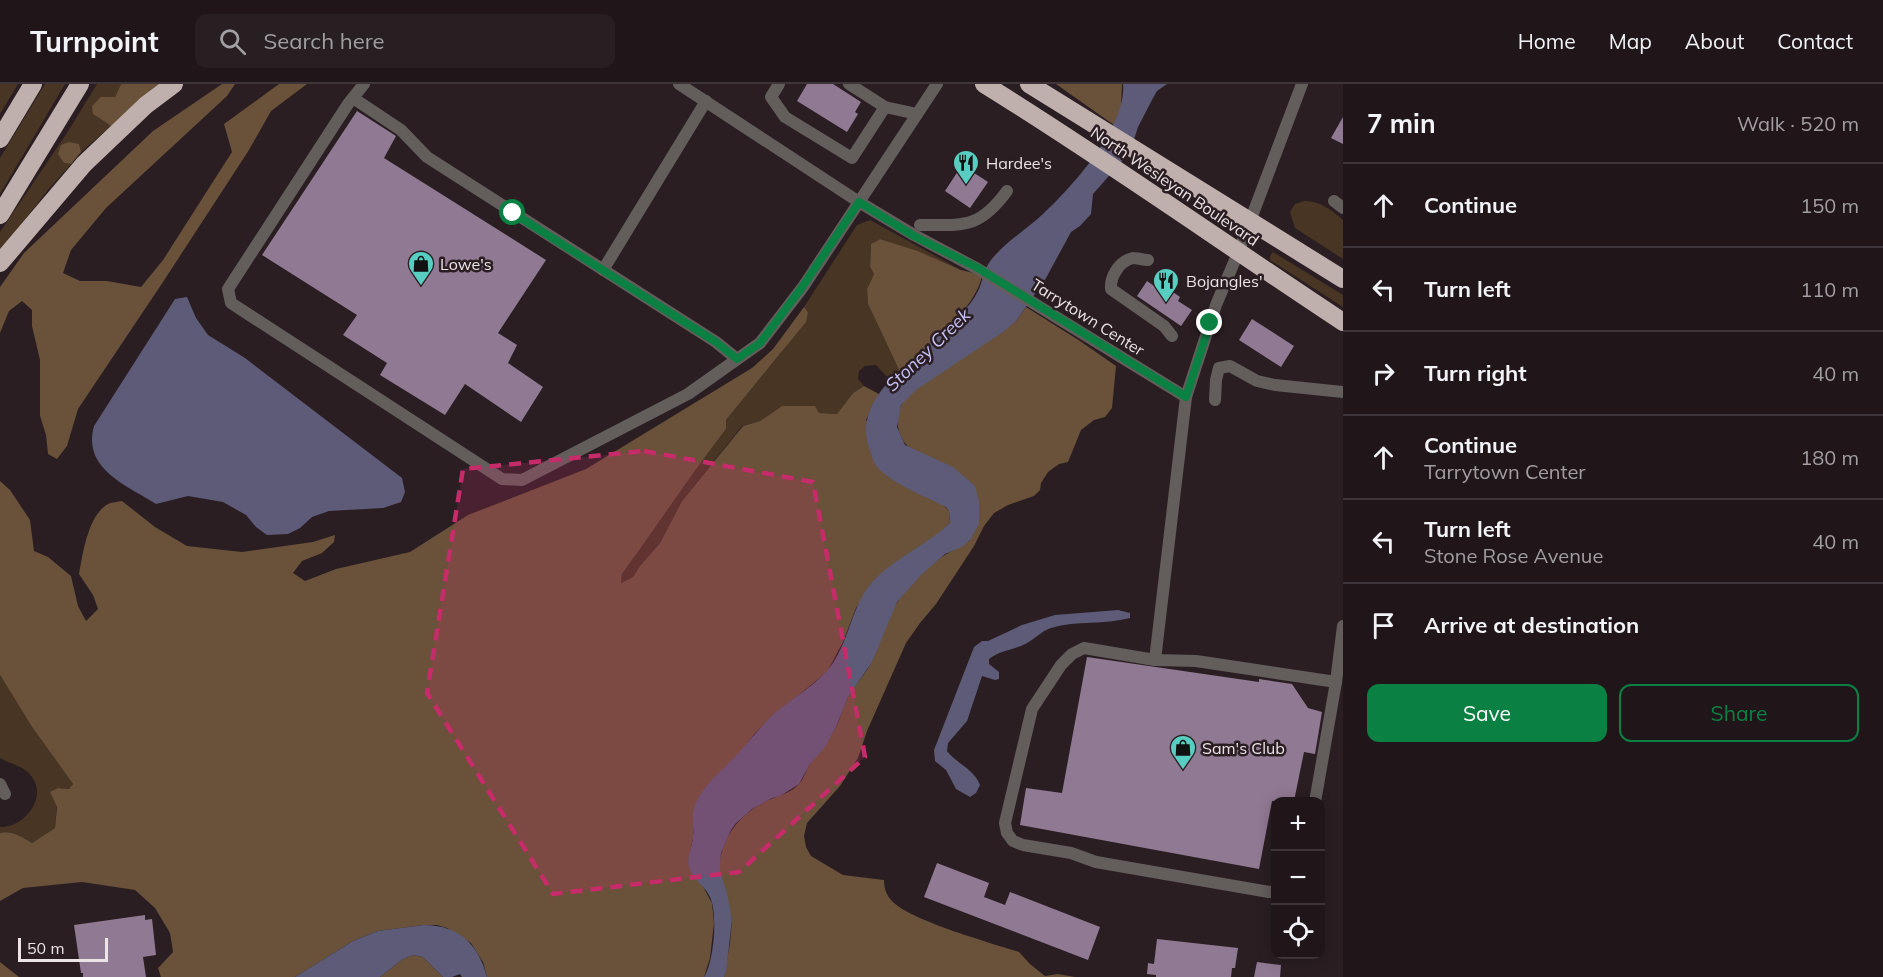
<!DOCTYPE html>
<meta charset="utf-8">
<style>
:root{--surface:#20161a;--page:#281f23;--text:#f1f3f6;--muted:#a29fa2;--line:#3d3539;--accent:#0b8043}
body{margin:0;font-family:Mulish,sans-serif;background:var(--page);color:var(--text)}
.controls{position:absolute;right:18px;bottom:18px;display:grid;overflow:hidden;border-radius:12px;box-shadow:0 3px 15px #0003}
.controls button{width:54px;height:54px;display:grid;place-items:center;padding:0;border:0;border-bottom:2px solid var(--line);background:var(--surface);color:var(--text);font:30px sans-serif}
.scale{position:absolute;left:18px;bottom:15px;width:90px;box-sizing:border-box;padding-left:6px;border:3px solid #ece4e6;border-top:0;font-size:16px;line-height:21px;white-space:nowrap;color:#ece4e6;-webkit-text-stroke:4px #2a1e22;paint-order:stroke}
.stop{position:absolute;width:18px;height:18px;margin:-14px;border:4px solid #0b8043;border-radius:50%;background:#fff}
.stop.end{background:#0b8043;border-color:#fff;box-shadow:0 2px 6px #0008}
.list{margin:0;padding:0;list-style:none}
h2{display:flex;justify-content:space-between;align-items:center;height:78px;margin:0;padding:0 24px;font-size:26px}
h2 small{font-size:20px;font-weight:400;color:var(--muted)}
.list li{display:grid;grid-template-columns:39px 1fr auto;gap:18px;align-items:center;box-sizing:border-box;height:84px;padding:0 24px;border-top:2px solid var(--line)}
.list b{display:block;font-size:22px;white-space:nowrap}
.list p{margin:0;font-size:20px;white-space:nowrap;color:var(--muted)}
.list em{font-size:20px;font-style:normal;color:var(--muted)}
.actions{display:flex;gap:12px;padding:18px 24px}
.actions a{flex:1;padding:14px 0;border:2px solid var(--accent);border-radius:12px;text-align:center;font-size:21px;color:var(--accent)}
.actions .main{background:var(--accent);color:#fff}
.icon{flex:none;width:33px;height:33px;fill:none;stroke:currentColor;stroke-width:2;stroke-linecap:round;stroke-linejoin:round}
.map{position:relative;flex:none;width:1343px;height:893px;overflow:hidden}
header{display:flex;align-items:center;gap:36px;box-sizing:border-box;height:84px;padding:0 30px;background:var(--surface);border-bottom:2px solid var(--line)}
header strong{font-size:28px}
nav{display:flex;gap:33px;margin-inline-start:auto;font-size:21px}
.search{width:420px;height:54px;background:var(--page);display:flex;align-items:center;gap:15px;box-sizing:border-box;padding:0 21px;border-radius:12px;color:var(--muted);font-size:22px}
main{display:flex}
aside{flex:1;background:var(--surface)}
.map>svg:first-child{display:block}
.green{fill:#483523}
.forest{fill:#69513a}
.water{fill:#5d5b78}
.building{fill:#907993}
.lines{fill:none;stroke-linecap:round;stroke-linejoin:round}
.minor{stroke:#635d5c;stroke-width:12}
.highway{stroke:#bfb0ad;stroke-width:18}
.route{stroke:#0b8043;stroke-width:8}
.marked{fill:#c62c69;fill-opacity:0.2;stroke:#c62c69;stroke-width:4.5;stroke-dasharray:12 8;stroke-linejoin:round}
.labels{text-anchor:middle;stroke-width:5;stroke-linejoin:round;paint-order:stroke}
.poi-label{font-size:16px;fill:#ece4e6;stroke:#2a1e22;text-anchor:start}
.street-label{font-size:16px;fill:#ece4e6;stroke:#2a1e22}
.water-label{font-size:18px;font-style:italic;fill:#c7c3fb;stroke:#2a1e22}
</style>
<header>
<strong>Turnpoint</strong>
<div class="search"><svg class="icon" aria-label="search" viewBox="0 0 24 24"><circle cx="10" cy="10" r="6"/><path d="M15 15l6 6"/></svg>Search here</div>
<nav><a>Home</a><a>Map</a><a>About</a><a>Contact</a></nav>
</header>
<main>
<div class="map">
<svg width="1343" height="893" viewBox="0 0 1343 893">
<rect width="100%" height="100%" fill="#2a1e22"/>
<!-- green -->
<g class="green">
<path d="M0,0h18l-18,30z"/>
<path d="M45,0h20l-65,110v-36z"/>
<path d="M97,0h24l-6,13 -9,2 -13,15 18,12 -30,26 -2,-8 -15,19 7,1 -24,27 -47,61v-20l67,-99z"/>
<path d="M1304,117c17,0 26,8 39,19v39l-48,-31 -5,-16 5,-8z"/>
<path d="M870,136l91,50 -43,-19 -38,-12 -9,5 -1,23 4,7 -7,15 1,15 32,68 -9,9 -15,-16 -11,1 -6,5 -1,8 6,7 -11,7 -16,21 -18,-1 -37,-7 -22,15 -18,5 -60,75 -22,42 -20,23 -7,11 -12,6 1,-9c35,-48 68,-98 104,-145v-9l60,-73 22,-35 -4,-5 53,-82z"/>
<path d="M1273,168l70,43v12l-73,-47v-4z"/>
<path d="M0,591l32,52 41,57 -4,5 -11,-1 -3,40 -23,15c-10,-6 -19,-13 -32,-10v-6c23,1 48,-28 32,-50 -8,-12 -21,-12 -32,-19z"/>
</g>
<!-- forest -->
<g class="forest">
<path d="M121,0h41l-51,42 -18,-12 -1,-8 9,-9h14z"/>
<path d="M222,0h13l-8,12 -121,112 -35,42 -8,23 17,8h27l34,6 22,-27 69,-108 -8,-28 55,-40h28l-36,27 -22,39 -86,132 -85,127 -11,37 -10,13 -9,-5 -2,-19 -6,-19v-56l-8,-34v-16l-10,-9 -13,10 -9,22v-46l24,-34 129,-122z"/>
<path d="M1056,0h66l-1,24 -7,17z"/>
<path d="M69,58l10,2 2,8 -10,12 -7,-1 -6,-9 3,-9z"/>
<path d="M880,155l38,12 43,19 21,5c-5,34 -58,73 -82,97l-32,-68 -1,-15 7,-15 -4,-7 1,-23z"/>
<path d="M804,223l4,5 -2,10 -80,98v9c-36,47 -69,97 -104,145l-1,9 12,-6 7,-11 20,-23 22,-42 61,-75 17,-5 22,-15h33l4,7 18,1 16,-21 11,-7 15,8 -13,26 83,91 1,12 -11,11 -63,44 -20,30 -13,34 -16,30 -52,42 -20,19 -62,82v23l-4,19 4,18 8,8 11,20 2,20 -4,35 -6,19h-217l-4,-15 -12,-19 -24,-15 -10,-3h-13l-46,6 -25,10 -58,36h-134l-3,-9 15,-16 -3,-19 -15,-25 -20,-18 -53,-8 -59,6 -23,13v-68c12,-3 22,4 32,10l23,-15 2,-21 -7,-15 8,-4 11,1 4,-5 -41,-57 -32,-52v-194l10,9 20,30 4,31 14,6 23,19 7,30 8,15 12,-12 -5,-14 -14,-21c4,-21 9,-59 29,-70 4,-2 10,-2 14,-3l33,26 32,19 55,6 71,-10 22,-7 -1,7 -12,11 -20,8 -9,12 12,8 31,-12 74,-17 58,-37 118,-46 166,-101 21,-19z"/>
<path d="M1026,223l54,34 36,25 -4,42 -7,9 -11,3 -13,10 -13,32 -9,2 -11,8 -7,11 -1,7 -6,6 -26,9 -14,8 -10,13 -10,20 -38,58 -16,19 -14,20 -39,88 -9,27 -18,28 -33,37 -3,13 2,11 5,9 32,19 41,5c0,8 2,15 8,21 17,19 99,42 127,51l11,12 15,12 13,-2 17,3h-351l6,-34 2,-23 -13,-48c1,-34 21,-60 52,-73 10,-4 21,-7 28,-15 5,-5 7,-14 11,-20 9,-13 19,-23 26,-37 5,-10 7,-20 12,-30 7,-13 19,-24 25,-38 8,-18 13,-42 25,-58 12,-17 28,-33 45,-45 9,-6 18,-8 27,-16l-60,-92c-12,-9 -16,-28 -9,-42 11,-21 91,-69 115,-85z"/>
<path d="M413,871l10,2 20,20h-63l23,-18z"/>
<path d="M0,878l19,15h-19z"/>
</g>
<!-- water -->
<g class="water">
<path d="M1123,0h44l-10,7 -4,7 -15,29 -8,25 -37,42 -2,20 -11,12 -9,6 -25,46 -30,43 -13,11 -87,58 -15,15 -4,22 8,18 48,22 22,19 4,15v23l-9,16 -8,7 -17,7 -23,20 -25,28 -25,60 -24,35 -12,30 -11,20 -15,17 -11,20 -19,12 -8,2 -20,11 -16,14 -5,7 -10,23 -1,11v8l7,21 5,27 -6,52 -2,5h-20c10,-15 14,-64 6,-80 -5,-11 -18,-18 -21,-30 -3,-10 4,-21 4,-31 1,-7 -1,-15 0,-23 5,-27 33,-44 49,-64 11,-13 21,-25 34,-37 16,-13 36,-25 50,-40 24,-26 24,-70 51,-95 22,-21 51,-33 73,-54l-1,-12 -3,-4c-19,-10 -59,-25 -71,-43 -2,-3 -3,-9 -5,-13 -9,-24 -2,-44 14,-64l85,-82c4,-5 7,-10 10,-16 4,-10 5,-20 12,-29 14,-18 35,-30 52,-46 29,-27 84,-88 80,-130z"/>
<path d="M187,213l9,21 12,17 37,23 157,120 3,14 -4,10 -18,6 -54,3 -17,6 -12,11 -12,6 -21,1 -11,-8 -10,-12 -23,-13 -35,-6 -32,8c-30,-19 -74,-35 -62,-78l81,-127z"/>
<path d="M1118,526l12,3v5c-26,7 -53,2 -79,10 -10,3 -18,13 -28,17 -11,5 -24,6 -34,14v5l10,8v7l-4,1 -13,-4 -15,45 -19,22 -1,8c10,13 27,18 33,34l-4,8 -6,4 -14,-8 -10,-19 -11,-9 -1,-11 40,-103 8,-6h6l34,-16 33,-10z"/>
<path d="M424,841c35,0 55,20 63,52h-25l-2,-3 -8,3h-9l-20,-20 -10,-2 -10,4 -23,18h-85l58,-36 25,-10z"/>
</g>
<!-- building -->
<g class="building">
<path d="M807,0h26l28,18 -6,10 3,2 -11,18 -50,-31z"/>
<path d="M357,27l39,25 -12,22 162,102 -48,73 19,12 -9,18 35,24 -22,35 -56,-38 -20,31 -65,-40 7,-12 -44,-28 14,-20 -95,-60z"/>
<path d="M1343,33v27l-12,-6z"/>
<path d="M962,81l26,17 -18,26 -25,-17z"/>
<path d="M1147,197l23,16 3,-5 7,5 -2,4 14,9 -11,16 -44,-30z"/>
<path d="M1252,235l42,27 -13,21 -42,-27z"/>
<path d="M1087,573l172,25v-3l33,5 16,24 14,4 -7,42 -11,-2 -10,49h-22l-13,68 -239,-44 6,-37 36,5z"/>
<path d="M937,779l52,20 -5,14 21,8 5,-13 90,35 -12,33 -164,-63z"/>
<path d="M145,831v5l7,-1 4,36 -13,2 3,20h-63v-4h-2l-7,-48z"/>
<path d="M1157,855l81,9 -3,20h-3l-1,9h-75v-2l-9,-1 1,-11 6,1z"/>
<path d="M1257,878l24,3 -1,12h-26z"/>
</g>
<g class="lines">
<!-- minor -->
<g class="minor">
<path d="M364,0l-16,20 -120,185 3,14 271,176 20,1 166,-86 72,-51 43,-56 134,-203"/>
<path d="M679,0l180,118 55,33 64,34 208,128"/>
<path d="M779,0l-8,13 14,20 67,41 33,-51"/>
<path d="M849,0l36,23 32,7"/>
<path d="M353,14l48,32 26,27 289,185 21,17"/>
<path d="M1334,117l9,7"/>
<path d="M920,141c44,0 59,4 87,-34"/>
<path d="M1148,176c-4,0 -11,-2 -15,-2 -14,3 -23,19 -22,31l53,37 8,10"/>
<path d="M603,186l103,-169"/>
<path d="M1215,316l1,-20 3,-12 11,-2 27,15 18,4 68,7"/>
<path d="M1155,576l31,-263 30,-92 22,-52 64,-169"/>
<path d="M0,700l5,10"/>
<path d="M1315,718l21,-120 7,-56"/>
<path d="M1276,807l-7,1 -173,-30 -25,-9 -48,-8 -10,-4 -6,-8 -2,-10 27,-114 29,-44 11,-11 12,-6 71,12 41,1 140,21"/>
</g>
<!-- highway -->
<g class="highway">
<path d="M984,0c123,76 239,159 359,238"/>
<path d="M1029,0l314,195"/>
<path d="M0,55l33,-55"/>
<path d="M0,131l80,-131"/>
<path d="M0,179l84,-99 62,-59 28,-21"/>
</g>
</g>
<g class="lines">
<!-- route -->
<path class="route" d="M513,129l203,129 21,17 23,-16 43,-57 56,-84 55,34 64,32 208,129 24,-74"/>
</g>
<!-- marked area -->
<path class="marked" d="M644,367l169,31 52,275 -126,115 -186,22 -126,-201 36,-224z"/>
<!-- icons -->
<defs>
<symbol id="restaurant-pin" viewBox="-11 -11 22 30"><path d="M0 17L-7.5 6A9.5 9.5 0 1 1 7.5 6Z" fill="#57cec1" stroke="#2a1e22"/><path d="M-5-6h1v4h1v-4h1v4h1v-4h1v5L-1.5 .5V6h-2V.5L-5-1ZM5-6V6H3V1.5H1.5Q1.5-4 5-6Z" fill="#111"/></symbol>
<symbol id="shop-pin" viewBox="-11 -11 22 30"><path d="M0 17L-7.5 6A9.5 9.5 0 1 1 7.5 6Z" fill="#57cec1" stroke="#2a1e22"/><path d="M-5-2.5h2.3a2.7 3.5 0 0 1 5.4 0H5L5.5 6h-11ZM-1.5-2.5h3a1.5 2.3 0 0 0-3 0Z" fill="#111"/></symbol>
</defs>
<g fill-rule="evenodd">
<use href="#restaurant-pin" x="951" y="64" width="30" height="40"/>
<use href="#shop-pin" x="406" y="165" width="30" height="40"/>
<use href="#restaurant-pin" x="1151" y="182" width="30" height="40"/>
<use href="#shop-pin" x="1168" y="649" width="30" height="40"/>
</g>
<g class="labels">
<!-- poi labels -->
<g class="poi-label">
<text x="986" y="85">Hardee's</text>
<text x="440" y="186">Lowe's</text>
<text x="1186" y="203">Bojangles'</text>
<text x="1202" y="670">Sam's Club</text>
</g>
<!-- street labels -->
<g class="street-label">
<text transform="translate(1175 102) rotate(34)" y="6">North Wesleyan Boulevard</text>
<text transform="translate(1088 233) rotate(32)" y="6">Tarrytown Center</text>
</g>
<!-- water labels -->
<g class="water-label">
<text transform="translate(928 266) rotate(-44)" y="6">Stoney Creek</text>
</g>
</g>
</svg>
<div class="controls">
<button>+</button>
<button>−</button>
<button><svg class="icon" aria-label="locate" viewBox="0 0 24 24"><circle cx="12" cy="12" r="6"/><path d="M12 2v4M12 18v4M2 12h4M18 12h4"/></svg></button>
</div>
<div class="scale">50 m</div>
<div class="stop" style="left:513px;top:129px"></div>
<div class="stop end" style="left:1210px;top:239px"></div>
</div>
<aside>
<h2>7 min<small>Walk · 520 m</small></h2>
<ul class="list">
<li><svg class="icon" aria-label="ahead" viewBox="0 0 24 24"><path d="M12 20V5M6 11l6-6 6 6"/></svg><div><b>Continue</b></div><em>150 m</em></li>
<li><svg class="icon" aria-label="left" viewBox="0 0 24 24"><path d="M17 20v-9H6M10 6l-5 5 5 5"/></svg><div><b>Turn left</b></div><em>110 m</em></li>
<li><svg class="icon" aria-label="right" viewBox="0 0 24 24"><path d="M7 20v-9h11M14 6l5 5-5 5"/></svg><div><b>Turn right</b></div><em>40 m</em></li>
<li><svg class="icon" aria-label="ahead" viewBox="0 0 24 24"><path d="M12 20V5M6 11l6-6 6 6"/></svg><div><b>Continue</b><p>Tarrytown Center</p></div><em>180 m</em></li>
<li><svg class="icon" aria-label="left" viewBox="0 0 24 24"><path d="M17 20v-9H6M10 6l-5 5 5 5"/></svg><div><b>Turn left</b><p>Stone Rose Avenue</p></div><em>40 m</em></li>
<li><svg class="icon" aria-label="arrive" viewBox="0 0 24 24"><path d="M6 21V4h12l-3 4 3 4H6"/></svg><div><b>Arrive at destination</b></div></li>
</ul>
<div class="actions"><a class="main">Save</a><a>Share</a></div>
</aside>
</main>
